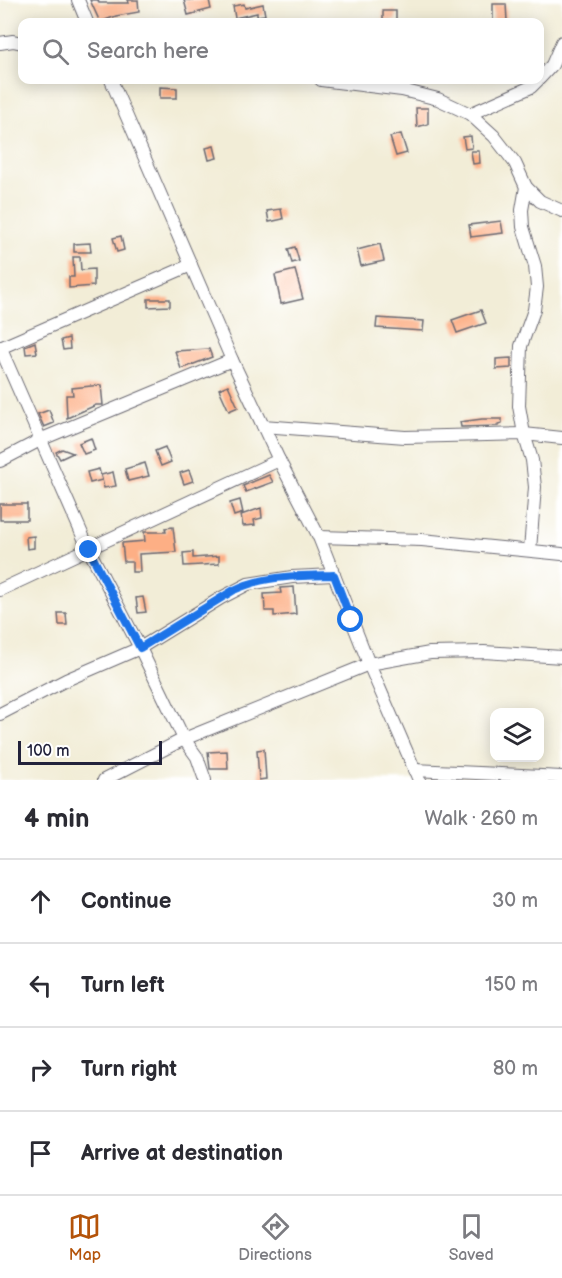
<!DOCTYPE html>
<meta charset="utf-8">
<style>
:root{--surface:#fff;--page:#f2f2f3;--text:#2b2b33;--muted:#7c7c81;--line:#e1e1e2;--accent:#b45309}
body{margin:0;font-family:"Balsamiq Sans",sans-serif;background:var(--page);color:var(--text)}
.controls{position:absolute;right:18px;bottom:18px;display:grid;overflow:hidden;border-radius:12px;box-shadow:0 3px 15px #0003}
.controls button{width:54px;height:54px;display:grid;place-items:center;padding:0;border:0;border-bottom:2px solid var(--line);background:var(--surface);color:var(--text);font:30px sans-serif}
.scale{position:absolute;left:18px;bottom:15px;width:144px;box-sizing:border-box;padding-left:6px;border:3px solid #22223b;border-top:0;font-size:16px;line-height:21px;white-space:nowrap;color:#22223b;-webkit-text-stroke:4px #fff;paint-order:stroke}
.stop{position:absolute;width:18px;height:18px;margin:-14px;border:4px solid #1a73e8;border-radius:50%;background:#fff}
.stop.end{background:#1a73e8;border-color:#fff;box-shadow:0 2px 6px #0008}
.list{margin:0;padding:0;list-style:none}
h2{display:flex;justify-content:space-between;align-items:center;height:78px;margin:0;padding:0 24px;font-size:26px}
h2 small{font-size:20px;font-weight:400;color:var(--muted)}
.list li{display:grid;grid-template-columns:39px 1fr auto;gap:18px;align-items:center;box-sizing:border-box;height:84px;padding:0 24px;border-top:2px solid var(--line)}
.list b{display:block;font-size:22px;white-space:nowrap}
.list em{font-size:20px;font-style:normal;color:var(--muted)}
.icon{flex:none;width:33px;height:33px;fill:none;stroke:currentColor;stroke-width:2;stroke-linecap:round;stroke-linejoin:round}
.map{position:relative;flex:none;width:562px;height:780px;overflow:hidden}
.search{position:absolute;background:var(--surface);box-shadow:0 3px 15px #0003;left:18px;right:18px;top:18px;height:66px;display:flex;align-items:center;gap:15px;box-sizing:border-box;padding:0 21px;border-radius:12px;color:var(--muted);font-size:22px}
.sheet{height:414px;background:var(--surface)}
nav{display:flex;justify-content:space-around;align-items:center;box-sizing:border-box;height:84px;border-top:2px solid var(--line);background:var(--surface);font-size:16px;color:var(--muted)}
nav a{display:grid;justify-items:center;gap:3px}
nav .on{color:var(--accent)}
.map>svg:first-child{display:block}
.building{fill:#fdaf85}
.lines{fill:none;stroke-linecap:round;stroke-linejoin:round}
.minor-casing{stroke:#6b6972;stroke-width:14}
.minor{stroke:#fff;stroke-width:12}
.route{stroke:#1a73e8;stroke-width:8}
</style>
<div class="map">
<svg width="562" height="780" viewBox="0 0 562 780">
<rect width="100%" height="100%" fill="#fff"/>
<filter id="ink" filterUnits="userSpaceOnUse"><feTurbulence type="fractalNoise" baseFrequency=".0167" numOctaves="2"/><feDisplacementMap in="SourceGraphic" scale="12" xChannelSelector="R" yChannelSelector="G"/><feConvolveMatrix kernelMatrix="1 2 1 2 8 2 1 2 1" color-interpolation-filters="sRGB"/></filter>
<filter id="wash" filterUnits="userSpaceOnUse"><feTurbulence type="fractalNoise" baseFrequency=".008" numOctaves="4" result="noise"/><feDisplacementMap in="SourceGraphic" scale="24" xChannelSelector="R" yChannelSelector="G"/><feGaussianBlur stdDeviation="1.35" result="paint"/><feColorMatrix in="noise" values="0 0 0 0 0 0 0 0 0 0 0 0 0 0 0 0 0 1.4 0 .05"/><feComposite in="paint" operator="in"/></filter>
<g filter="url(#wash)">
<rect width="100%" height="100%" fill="#f2edd7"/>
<g id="blocks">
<!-- building -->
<g class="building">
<path d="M90,0h8l1,3h30l-1,-3h10l1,12 -23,4 -16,6z"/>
<path d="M184,0h25l2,9 -23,6z"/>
<path d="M244,4l1,4 18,-4 2,11 -8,1v-3l-22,5 -2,-12z"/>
<path d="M493,4h13l1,17h-14z"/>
<path d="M383,11h13v9l-13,1z"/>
<path d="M160,87l17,1v10h-17z"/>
<path d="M416,108h12v16l-11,3z"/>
<path d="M401,134l6,19 -11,3 -6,-19z"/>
<path d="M471,136l1,12 -7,1 -2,-12z"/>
<path d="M214,146l3,12 -8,2 -3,-12z"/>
<path d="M471,151h8l1,12 -7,1z"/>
<path d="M281,209l2,10 -14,3 -2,-11z"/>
<path d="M501,221l2,12 -32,4 -2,-12z"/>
<path d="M121,236l3,14 -7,2 -4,-14z"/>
<path d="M90,243l1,9h-17v-8z"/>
<path d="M380,244l4,17 -23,5 -4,-16z"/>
<path d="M295,247l4,14 -7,2 -4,-14z"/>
<path d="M73,257h7l1,13 13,-1v17l-25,2v-11h5z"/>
<path d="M295,270l8,29 -22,5 -6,-29z"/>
<path d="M148,299h22v7l-22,1z"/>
<path d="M481,310l5,13 -29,10 -5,-13z"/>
<path d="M377,318l47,3 -1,10 -47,-3z"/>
<path d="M69,338l1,11 -7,1 -2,-10z"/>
<path d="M35,342l2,11 -11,1 -1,-8z"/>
<path d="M209,349l3,8 -31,12 -6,-18z"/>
<path d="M511,358v10l-15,1v-10z"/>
<path d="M101,385l2,20h-7l-29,13 -1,-23h7l-1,-7z"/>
<path d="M228,385l10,22 -9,4 -10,-22z"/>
<path d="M49,410l5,13 -10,4 -6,-13z"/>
<path d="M482,419h20v4l-4,1v2l-37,1 -1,-5z"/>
<path d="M91,438l4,12 -11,4 -5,-11z"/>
<path d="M165,447l6,15 -10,4 -6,-15z"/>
<path d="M62,449l11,4 -13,6 -4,-7z"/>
<path d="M145,463l4,13 -21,5 -3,-12z"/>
<path d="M99,469l3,11 -12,3 -3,-11z"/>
<path d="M189,470l4,11 -9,3 -4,-11z"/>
<path d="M113,472l3,14 -12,2 -3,-13z"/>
<path d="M269,475l4,7 -27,10 -3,-6z"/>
<path d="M240,500l3,13 -9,3 -4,-13z"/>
<rect x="0" y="504" width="27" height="16"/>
<path d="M261,508l1,10 -8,2 1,5 -12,1 -2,-11z"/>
<path d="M173,527l3,25 -37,2 1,18h-8v-10h-8l-2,-19 23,-2 -1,-9h22l-1,-4z"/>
<path d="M34,536v12l-7,1 -1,-12z"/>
<path d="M193,552v6l26,-2v8l-35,2 -1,-13z"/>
<path d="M294,587l2,27 -22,2v-5h-9l-1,-17 17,-1 -1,-5z"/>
<path d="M143,597l3,15 -8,1 -2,-15z"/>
<path d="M58,613h8l1,12h-8z"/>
<path d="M264,749l2,30 -7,1 -2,-30z"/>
<path d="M227,751l1,18h-18l-2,-17z"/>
</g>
</g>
</g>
<g filter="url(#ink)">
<use href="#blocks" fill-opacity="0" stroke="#6b6972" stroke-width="1.5"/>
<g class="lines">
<defs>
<g id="minor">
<path d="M78,0l9,22"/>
<path d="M0,43l13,-2 9,2"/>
<path d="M540,78l12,-13 10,-23"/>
<path d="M111,80l121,280 47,100 40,77 50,127 50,116"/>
<path d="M321,80l81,10 36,9 32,15 24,22 21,27 11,24 14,14 22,10"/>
<path d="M470,114l61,-27 7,-7"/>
<path d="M526,187l-4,23 1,17 12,39 2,21 -3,23 -13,36 -2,60 5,28 8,26 3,27 -5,63"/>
<path d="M0,347l89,203 51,98 44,91 13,18 8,23"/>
<path d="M0,348l191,-83"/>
<path d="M263,426l142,11 119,-3 38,4"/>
<path d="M0,461l42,-22 190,-79"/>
<path d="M319,537l103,3 140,14"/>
<path d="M0,590l279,-130"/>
<path d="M0,714l66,-34 74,-32 81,-50 27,-14 44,-7 42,-2"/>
<path d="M414,770l148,7"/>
<path d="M104,780l80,-41 185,-75 61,-11 54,-1 78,5"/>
</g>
</defs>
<!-- minor casing -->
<use href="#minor" class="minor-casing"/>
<!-- minor -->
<use href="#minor" class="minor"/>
</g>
</g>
<g class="lines" filter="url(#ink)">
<!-- route -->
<path class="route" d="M89,550l51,98 94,-58c31,-15 66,-14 100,-15l17,45"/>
</g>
</svg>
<div class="controls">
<button><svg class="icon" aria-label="layers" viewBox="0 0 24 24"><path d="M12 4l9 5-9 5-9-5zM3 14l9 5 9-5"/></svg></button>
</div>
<div class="scale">100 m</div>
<div class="stop" style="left:351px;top:620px"></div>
<div class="stop end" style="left:89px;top:550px"></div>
<div class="search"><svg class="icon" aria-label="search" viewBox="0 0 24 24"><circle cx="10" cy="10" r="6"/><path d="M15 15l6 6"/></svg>Search here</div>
</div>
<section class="sheet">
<h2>4 min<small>Walk · 260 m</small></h2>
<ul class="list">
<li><svg class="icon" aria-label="ahead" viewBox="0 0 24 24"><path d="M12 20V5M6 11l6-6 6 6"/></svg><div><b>Continue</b></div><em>30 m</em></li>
<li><svg class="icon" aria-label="left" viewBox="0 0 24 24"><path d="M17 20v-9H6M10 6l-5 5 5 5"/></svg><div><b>Turn left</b></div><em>150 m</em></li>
<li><svg class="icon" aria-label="right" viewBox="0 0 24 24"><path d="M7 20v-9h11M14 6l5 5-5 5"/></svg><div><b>Turn right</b></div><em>80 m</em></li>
<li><svg class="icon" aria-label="arrive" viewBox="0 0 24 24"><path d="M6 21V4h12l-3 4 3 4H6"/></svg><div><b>Arrive at destination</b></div></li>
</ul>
</section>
<nav>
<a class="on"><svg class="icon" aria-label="map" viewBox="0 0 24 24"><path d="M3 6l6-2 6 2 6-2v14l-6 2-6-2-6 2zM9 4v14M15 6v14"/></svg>Map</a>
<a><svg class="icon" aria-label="directions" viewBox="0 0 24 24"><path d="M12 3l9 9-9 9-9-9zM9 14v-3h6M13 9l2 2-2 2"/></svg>Directions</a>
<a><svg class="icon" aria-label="saved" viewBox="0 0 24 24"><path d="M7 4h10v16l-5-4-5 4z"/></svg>Saved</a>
</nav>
